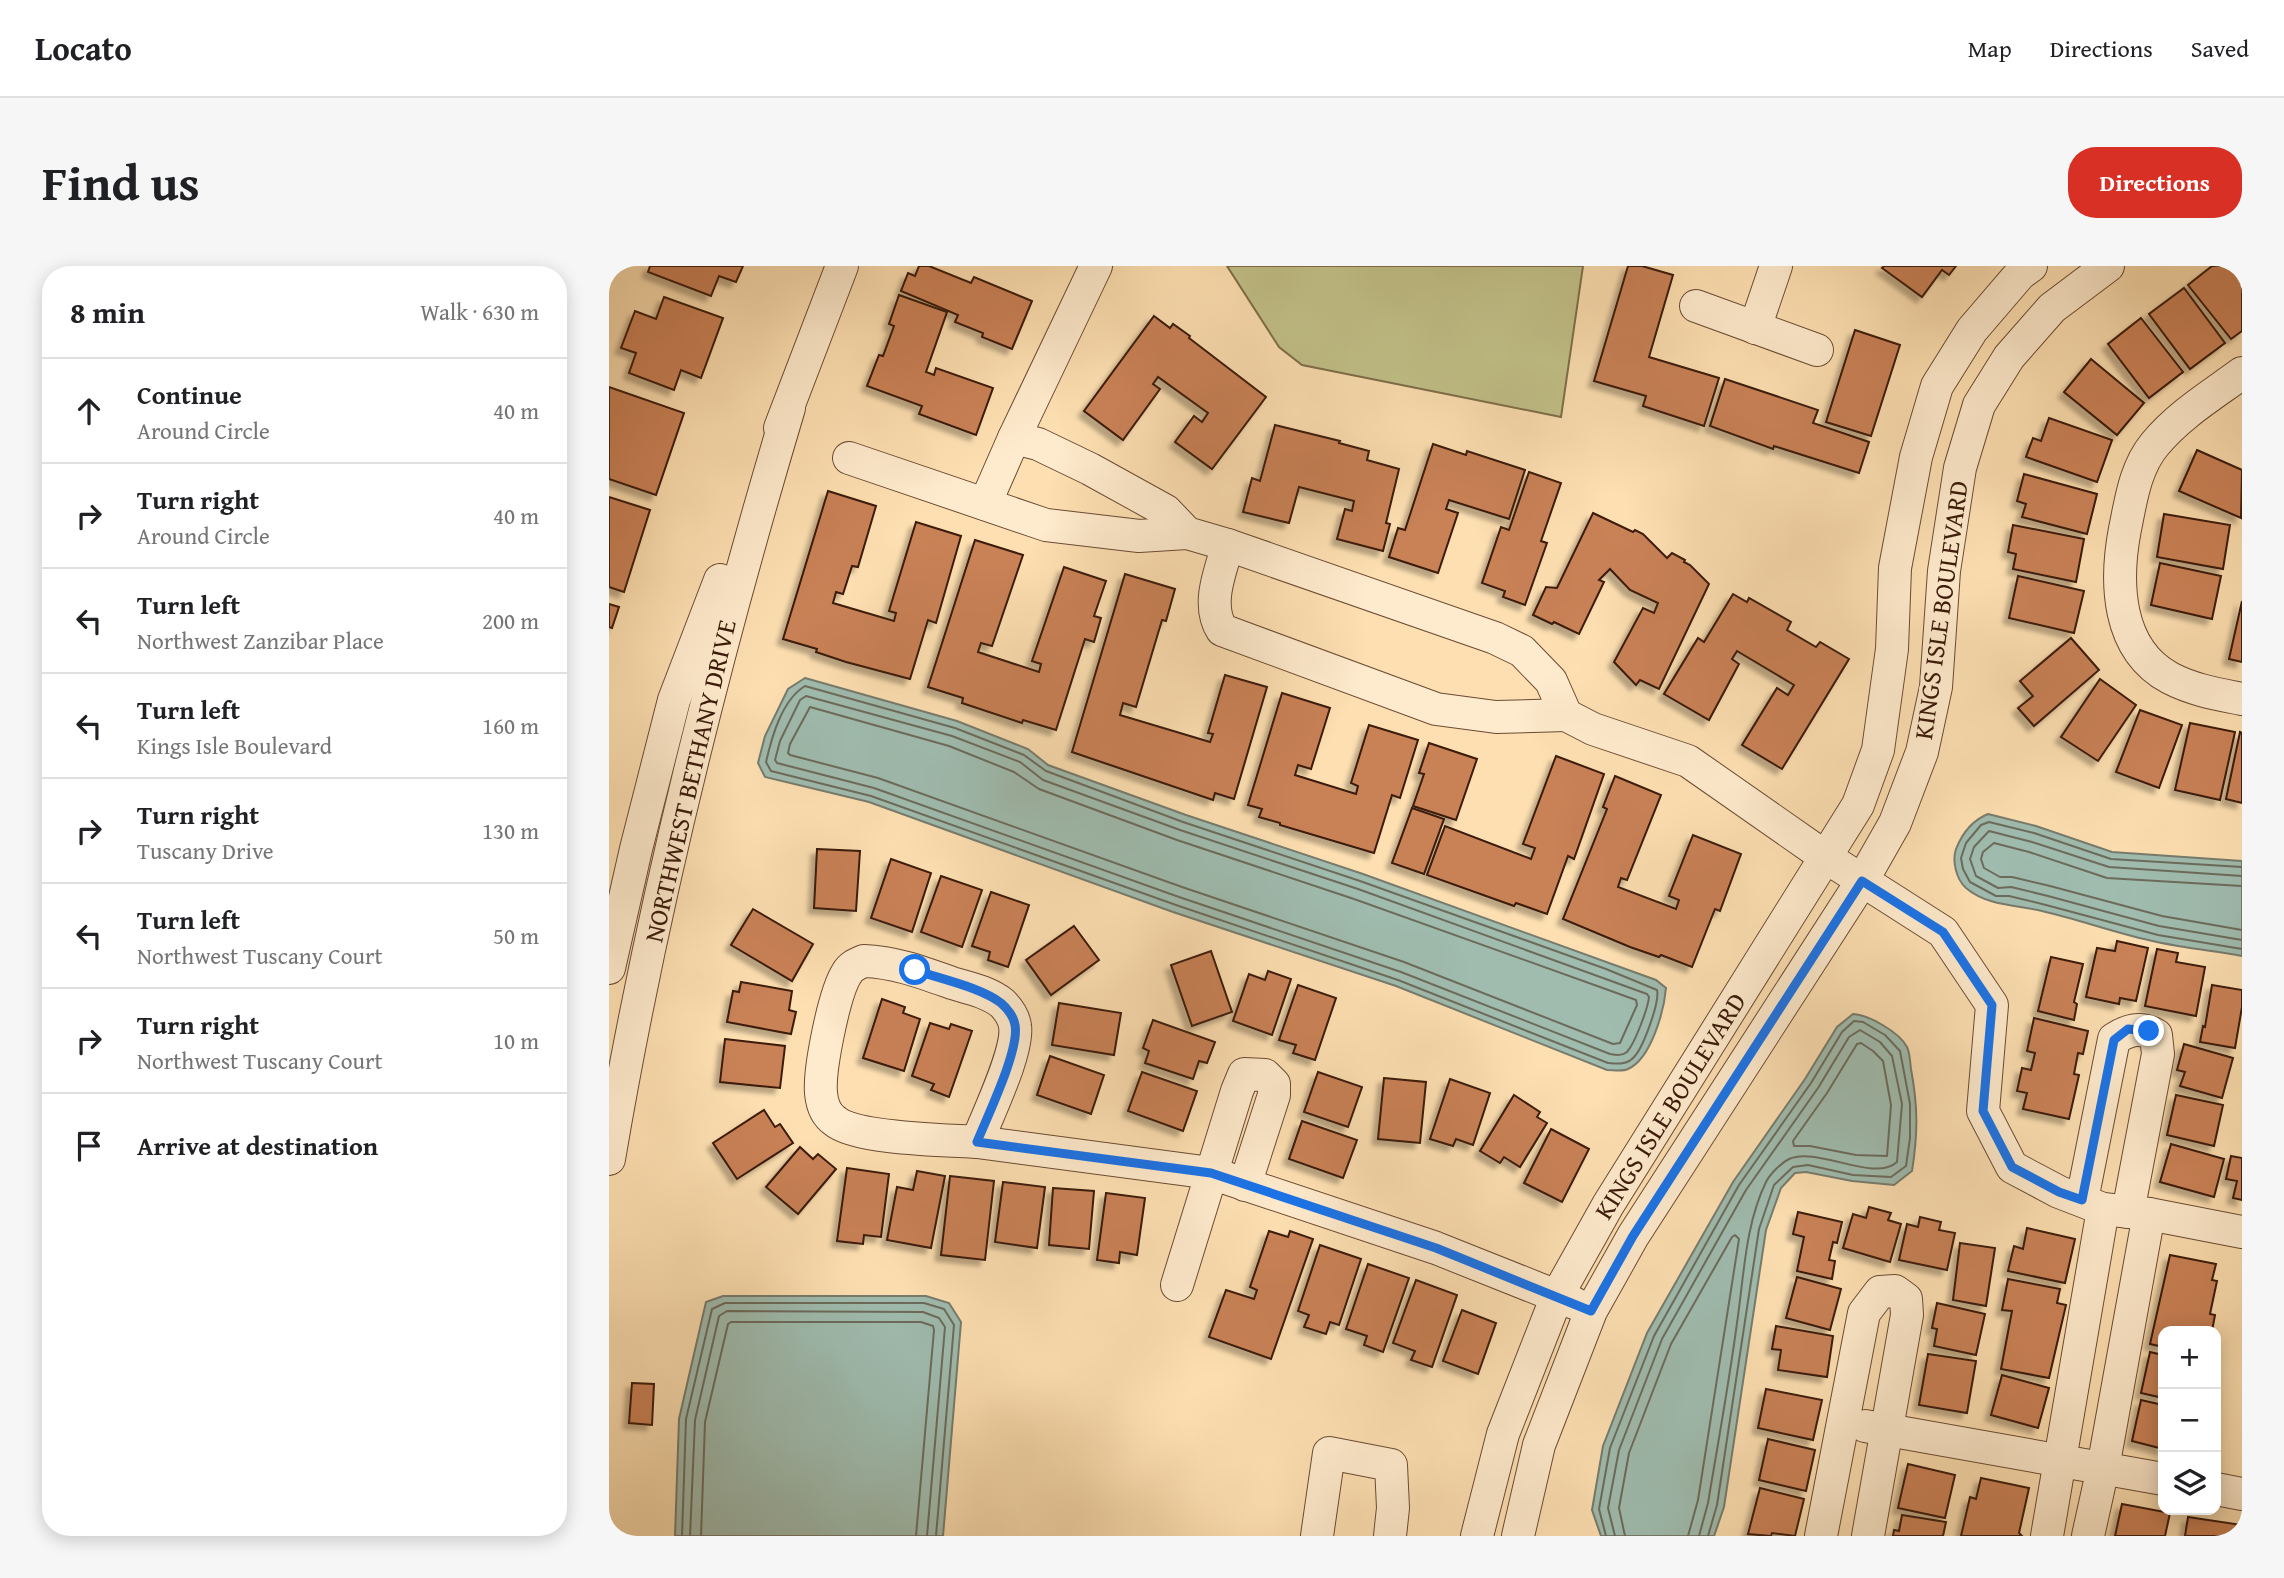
<!DOCTYPE html>
<meta charset="utf-8">
<style>
:root{--surface:#fff;--page:#f6f6f6;--text:#202124;--muted:#757577;--line:#e0e0e0;--accent:#d93025}
body{margin:0;font-family:"Gentium Book Plus",serif;background:var(--page);color:var(--text)}
.controls{position:absolute;right:21px;bottom:21px;display:grid;overflow:hidden;border-radius:14px;box-shadow:0 4px 18px #0003}
.controls button{width:63px;height:63px;display:grid;place-items:center;padding:0;border:0;border-bottom:2px solid var(--line);background:var(--surface);color:var(--text);font:35px sans-serif}
.stop{position:absolute;width:21px;height:21px;margin:-16px;border:5px solid #1a73e8;border-radius:50%;background:#fff}
.stop.end{background:#1a73e8;border-color:#fff;box-shadow:0 2px 7px #0008}
.list{margin:0;padding:0;list-style:none}
h2{display:flex;justify-content:space-between;align-items:center;height:91px;margin:0;padding:0 28px;font-size:30px}
h2 small{font-size:23px;font-weight:400;color:var(--muted)}
.list li{display:grid;grid-template-columns:46px 1fr auto;gap:21px;align-items:center;box-sizing:border-box;height:105px;padding:0 28px;border-top:2px solid var(--line)}
.list b{display:block;font-size:26px;white-space:nowrap}
.list p{margin:0;font-size:23px;white-space:nowrap;color:var(--muted)}
.list em{font-size:23px;font-style:normal;color:var(--muted)}
.icon{flex:none;width:38px;height:38px;fill:none;stroke:currentColor;stroke-width:2;stroke-linecap:round;stroke-linejoin:round}
.map{position:relative;flex:none;width:1633px;height:1270px;overflow:hidden;border-radius:28px}
header{display:flex;align-items:center;gap:42px;box-sizing:border-box;height:98px;padding:0 35px;background:var(--surface);border-bottom:2px solid var(--line)}
header strong{font-size:33px}
nav{display:flex;gap:38px;margin-inline-start:auto;font-size:24px}
.intro{display:flex;align-items:center;justify-content:space-between;box-sizing:border-box;height:168px;padding:0 42px}
h1{margin:0;font-size:49px}
.button{padding:18px 32px;border-radius:28px;background:var(--accent);color:#fff;font-size:24px;font-weight:700}
main{display:flex;gap:42px;padding:0 42px}
aside{flex:1;background:var(--surface);border-radius:28px;box-shadow:0 4px 18px #0003}
.map>svg:first-child{display:block}
.green{fill:#c2c189;stroke:#7e6e49;stroke-width:2}
.water{fill:#9fbcaf;stroke:#777b6d;stroke-width:2}
.lines{fill:none;stroke-linecap:round;stroke-linejoin:round}
.shore{stroke:#6c6b5c;stroke-width:2}
.building{fill:#c98157;stroke:#3a1a09;stroke-width:2;filter:url(#shadow)}
.minor-casing{stroke:#6b4b33;stroke-width:34}
.minor{stroke:#feeacc;stroke-width:32}
.route{stroke:#1a73e8;stroke-width:9}
.labels{text-anchor:middle;stroke-width:7;stroke-linejoin:round;paint-order:stroke}
.street-label{font-size:26px;fill:#3a1a09;stroke:#feeacc}
</style>
<header>
<strong>Locato</strong>
<nav><a>Map</a><a>Directions</a><a>Saved</a></nav>
</header>
<div class="intro"><h1>Find us</h1><a class="button">Directions</a></div>
<main>
<aside>
<h2>8 min<small>Walk · 630 m</small></h2>
<ul class="list">
<li><svg class="icon" aria-label="ahead" viewBox="0 0 24 24"><path d="M12 20V5M6 11l6-6 6 6"/></svg><div><b>Continue</b><p>Around Circle</p></div><em>40 m</em></li>
<li><svg class="icon" aria-label="right" viewBox="0 0 24 24"><path d="M7 20v-9h11M14 6l5 5-5 5"/></svg><div><b>Turn right</b><p>Around Circle</p></div><em>40 m</em></li>
<li><svg class="icon" aria-label="left" viewBox="0 0 24 24"><path d="M17 20v-9H6M10 6l-5 5 5 5"/></svg><div><b>Turn left</b><p>Northwest Zanzibar Place</p></div><em>200 m</em></li>
<li><svg class="icon" aria-label="left" viewBox="0 0 24 24"><path d="M17 20v-9H6M10 6l-5 5 5 5"/></svg><div><b>Turn left</b><p>Kings Isle Boulevard</p></div><em>160 m</em></li>
<li><svg class="icon" aria-label="right" viewBox="0 0 24 24"><path d="M7 20v-9h11M14 6l5 5-5 5"/></svg><div><b>Turn right</b><p>Tuscany Drive</p></div><em>130 m</em></li>
<li><svg class="icon" aria-label="left" viewBox="0 0 24 24"><path d="M17 20v-9H6M10 6l-5 5 5 5"/></svg><div><b>Turn left</b><p>Northwest Tuscany Court</p></div><em>50 m</em></li>
<li><svg class="icon" aria-label="right" viewBox="0 0 24 24"><path d="M7 20v-9h11M14 6l5 5-5 5"/></svg><div><b>Turn right</b><p>Northwest Tuscany Court</p></div><em>10 m</em></li>
<li><svg class="icon" aria-label="arrive" viewBox="0 0 24 24"><path d="M6 21V4h12l-3 4 3 4H6"/></svg><div><b>Arrive at destination</b></div></li>
</ul>
</aside>
<div class="map">
<svg width="1633" height="1270" viewBox="0 0 1633 1270">
<defs>
<filter id="shadow"><feDropShadow dx="-5.5" dy="5.5" stdDeviation="2" flood-color="#0004"/></filter>
</defs>
<rect width="100%" height="100%" fill="#fddfb1"/>
<filter id="stains"><feTurbulence type="fractalNoise" baseFrequency=".00286" numOctaves="4"/><feColorMatrix values="0 0 0 0 .2 0 0 0 0 .09 0 0 0 0 .02 0 0 0 .5 -.17"/></filter>
<radialGradient id="worn" r=".72"><stop offset=".6" stop-color="#630" stop-opacity="0"/><stop offset="1" stop-color="#630" stop-opacity=".3"/></radialGradient>
<!-- green -->
<path class="green" d="M618,0h356l-22,151 -259,-52 -23,-18z"/>
<!-- water -->
<g class="water">
<path d="M196,412l152,43 71,28 20,16 138,50 177,59 293,106 10,8c-2,23 -15,71 -38,81 -6,3 -14,1 -21,1l-211,-84 -223,-74 -304,-110 -104,-25 -7,-14 7,-27 23,-47z"/>
<path d="M1379,548l48,12 76,26 130,9v95c-28,-5 -57,-8 -85,-14 -39,-8 -76,-22 -115,-31 -25,-6 -55,-5 -76,-23 -10,-9 -14,-27 -10,-39 6,-15 17,-29 32,-35z"/>
<path d="M1244,748c16,1 46,18 54,33 3,6 3,15 4,22 7,38 7,64 1,102l-18,14 -42,-4 -46,-9 -11,1 -14,15 -15,42 -42,277 -10,29h-113l-9,-26 11,-64 44,-113 86,-151 72,-103 32,-52z"/>
<path d="M114,1030h203l23,7 12,19 -18,214h-268l4,-117 27,-117z"/>
</g>
<g class="lines">
<!-- shore -->
<g class="shore">
<path d="M196,420l150,42 69,27 22,16 137,51 177,59 246,88 51,21c3,12 -14,58 -23,67 -7,8 -16,7 -26,6l-210,-83 -222,-75 -305,-109 -100,-25 -5,-9c6,-26 16,-62 39,-76z"/>
<path d="M197,430l146,40 68,26 23,18 137,50 178,59 289,105 2,3c-1,11 -14,46 -22,55 -5,4 -11,3 -17,2l-209,-82 -222,-75 -305,-109 -97,-25 -2,-3 5,-19 20,-41z"/>
<path d="M201,441l139,39 65,26 25,17 138,51 177,59 246,88 36,13 1,5 -17,38 -7,1 -209,-82 -222,-75 -304,-109 -88,-23 -2,-2 2,-9z"/>
<path d="M1633,601l-131,-8 -77,-26 -45,-11 -8,3 -15,18 -5,15 2,11 7,13 26,14h13l37,9 112,30 84,14"/>
<path d="M1633,610l-133,-9 -77,-25 -43,-11 -15,16 -4,12 6,17 22,12 13,-1 37,9 111,30 83,14"/>
<path d="M1633,620l-135,-8 -78,-26 -35,-9 -11,9 -2,7 3,9 16,9h12l38,9 112,30 80,14"/>
<path d="M1252,777l12,8 10,10 8,44 -4,51 -31,-1 -46,-9h-16l-1,-5 34,-48 30,-49z"/>
<path d="M73,1270l4,-117 26,-110 13,-6h199l20,6 10,16 -18,211"/>
<path d="M81,1270l5,-116 24,-104 8,-5 196,1 16,6 6,9 -18,209"/>
<path d="M92,1270l4,-114 23,-98 3,-2h190l12,4 1,4 -18,206"/>
<path d="M997,1270l-7,-27 11,-61 44,-112 85,-151 72,-102 31,-51 12,-11 9,1 22,13 15,16 10,53v34l-4,28 -15,11 -38,-2 -45,-10 -15,2 -19,18 -15,44 -42,276 -9,31"/>
<path d="M1006,1270l-7,-28 11,-58 43,-111 84,-149 72,-102 31,-51 11,-7 20,12 12,14 10,48 -5,58c-23,21 -80,-16 -108,-3 -8,4 -19,15 -23,23 -21,43 -22,94 -29,141 -8,60 -19,120 -29,180l-9,33"/>
<path d="M1016,1270l-6,-28 10,-55 42,-109 61,-107 3,-2 4,4 -41,261 -10,36"/>
</g>
</g>
<!-- building -->
<g class="building">
<path d="M41,0h93l-7,16 -17,-6 -8,20 -63,-24z"/>
<path d="M310,0h10l42,17 3,-6 58,24 -20,48 -30,-12 1,-4 -28,-11 3,-7 -57,-24 7,-18 7,3z"/>
<path d="M1019,0h14l31,9 -24,82 70,21 -15,48 -61,-20 3,-10 -52,-15z"/>
<path d="M1275,0h72l-7,9 -7,-5 -20,27 -40,-29z"/>
<path d="M1603,0h19l11,14v51l-11,8 -43,-54z"/>
<path d="M1575,22l41,55 -35,26 -41,-55z"/>
<path d="M290,29l48,17 -21,60 8,3 2,-7 57,20 -17,47 -57,-21 3,-8 -55,-20 12,-31 4,1 11,-30 -5,-2z"/>
<path d="M55,31l59,21 -22,60 -20,-8 -7,20 -45,-17 7,-20 -15,-5 14,-37 21,8z"/>
<path d="M545,50l16,12 3,-4 17,12 -1,2 77,59 -54,72 -37,-27 19,-26 8,6 6,-9 -50,-36 -5,7 7,5 -37,51 -39,-29z"/>
<path d="M1532,52l42,54 -34,26 -41,-54z"/>
<path d="M1246,64l45,15 -29,91 -45,-14z"/>
<path d="M1482,93l53,44 -27,32 -53,-43z"/>
<path d="M1116,113l93,31 -5,13 56,19 -10,31 -85,-27 -1,3 -63,-23z"/>
<path d="M0,121l75,26 -28,82 -47,-16z"/>
<path d="M1440,152l63,22 -15,42 -71,-25 7,-19 8,3z"/>
<path d="M666,159l65,16 -1,2 30,8 -2,9 32,9 -13,54 4,1 -7,27 -46,-12 8,-30 7,2 2,-10 -55,-14 -10,36 -46,-11 9,-34 8,3z"/>
<path d="M824,178l33,11 1,-4 58,19 -16,49 -60,-19 -3,9 12,4 -20,60 -49,-16 9,-29 7,2z"/>
<path d="M1588,184l45,20 -1,48 -62,-27z"/>
<path d="M920,206l32,11 -20,58 6,2 -22,62 -22,-8 2,-6 -23,-8 19,-56 8,3z"/>
<path d="M1415,208l73,20 -10,40 -65,-17 4,-13 -9,-3z"/>
<path d="M219,225l48,15 -18,61 -6,-1 -9,28 -7,-2 -3,11 61,18 2,-8 -7,-2 27,-89 45,14 -25,87 -8,-3 -18,59 -64,-17 -30,-10 1,-3 -34,-10z"/>
<path d="M0,231l41,13 -26,82 -15,-5z"/>
<path d="M984,247l40,19 2,-2 8,4 24,24 5,-5 13,7 -1,2 6,3 19,19 -50,105 -19,-9 -4,5 -22,-23 29,-54 11,5 4,-10 -28,-13 -20,-21 -11,11 5,2 -25,52 -25,-12 -2,2 -19,-9 13,-28 11,1z"/>
<path d="M1555,248l66,11 -7,44 -66,-12z"/>
<path d="M1404,259l71,14 -8,43 -63,-13 3,-15 -8,-2z"/>
<path d="M366,274l48,15 -31,91 -11,-3 -3,9 61,20 2,-8 -9,-3 32,-94 42,14 -12,35 7,2 -7,24 -9,-3 -29,91 -33,-10 -1,3 -60,-20 1,-5 -35,-11z"/>
<path d="M1551,297l61,13 -9,43 -61,-14z"/>
<path d="M516,308l50,15 -9,32 -4,-1 -26,87 -13,-4 -3,12 90,27 3,-8 -5,-1 17,-58 42,12 -33,112 -19,-6 -2,7 -141,-48z"/>
<path d="M1409,310l66,15 -10,42 -65,-15z"/>
<path d="M1124,328l14,8 2,-4 42,24 -4,8 29,17 4,-5 29,17 -67,110 -40,-24 35,-57 11,7 6,-10 -57,-34 -5,8 7,5 -30,56 -45,-26 34,-56 6,4z"/>
<path d="M1633,335v61l-13,-3z"/>
<path d="M0,338l10,3 -7,21 -3,-1z"/>
<path d="M1462,372l28,32 -65,56 -16,-18 15,-12 -13,-15z"/>
<path d="M1491,413l36,26 -38,56 -37,-24z"/>
<path d="M673,427l48,15 -19,61 -13,-4 -3,10 61,19 2,-8 -7,-3 18,-58 49,15 -18,58 -8,-3 -18,58 -94,-28v-2l-21,-6 3,-8 -14,-4z"/>
<path d="M1531,444l42,15 -23,63 -43,-16z"/>
<path d="M1581,457l45,9 -15,68 -45,-10z"/>
<path d="M1631,466l2,1v70l-16,-4z"/>
<path d="M820,477l48,16 -21,61 -43,-14 11,-32 -5,-1z"/>
<path d="M947,490l48,18 -30,85 -6,-3 -21,58 -31,-11 -2,3 -87,-31 18,-49 86,33 4,-11 -12,-4z"/>
<path d="M1006,510l46,19 -34,85 -6,-2 -3,9 58,22 3,-9 -10,-4 24,-61 48,19 -21,57 -5,-2 -23,58 -31,-12 -2,2 -29,-10 -67,-28 44,-110 -4,-2z"/>
<path d="M803,542l32,11 -20,55 -32,-11z"/>
<path d="M208,583l43,2 -4,60 -42,-3z"/>
<path d="M282,593l40,14 -19,59 -41,-14z"/>
<path d="M332,610l41,14 -20,57 -41,-15z"/>
<path d="M382,626l38,13 -21,62 -20,-7 2,-8 -18,-6z"/>
<path d="M144,643l60,35 -21,37 -61,-36z"/>
<path d="M465,660l25,34 -48,35 -25,-35z"/>
<path d="M1508,675l31,7 -12,53 -16,-3 -1,6 -33,-7 11,-49 18,3z"/>
<path d="M1548,683l21,4 -2,9 29,5 -9,49 -51,-10z"/>
<path d="M602,685l21,61 -40,14 -21,-61z"/>
<path d="M1442,691l32,7 -9,38 3,2 -3,16 -36,-9z"/>
<path d="M659,705l23,8 -19,56 -39,-14 16,-47 16,6z"/>
<path d="M132,716l51,9 -3,19 7,2 -5,22 -64,-12 6,-31 6,1z"/>
<path d="M689,719l38,13 -21,62 -22,-7 3,-8 -17,-5z"/>
<path d="M1603,719l30,5v17l-7,41 -35,-6 3,-16 2,1z"/>
<path d="M273,733l23,8 -2,6 17,6 -16,52 -41,-13z"/>
<path d="M450,737l62,10 -7,42 -62,-10z"/>
<path d="M1425,752l54,13 -5,23 -5,-1 -4,21 5,1 -10,44 -46,-10 4,-16 -10,-2 5,-23 9,2 4,-17 -8,-2z"/>
<path d="M544,754l62,22 -8,21 -8,-2 -6,18 -48,-16 4,-12 -6,-3z"/>
<path d="M321,757l19,6 2,-5 21,7 -23,66 -18,-7 3,-6 -22,-8z"/>
<path d="M116,773l60,7 -5,42 -60,-6z"/>
<path d="M1575,778l49,14 -11,40 -42,-12 5,-14 -8,-2z"/>
<path d="M441,790l54,19 -13,39 -54,-19z"/>
<path d="M533,806l55,19 -14,40 -55,-20z"/>
<path d="M709,806l44,15 -14,40 -44,-15z"/>
<path d="M775,812l42,4 -6,61 -42,-4z"/>
<path d="M841,813l40,14 -17,52 -17,-6 -3,7 -23,-7z"/>
<path d="M905,829l26,17 -3,5 10,6 -27,44 -16,-10 -4,6 -20,-12z"/>
<path d="M1567,829l47,10 -9,41 -47,-11z"/>
<path d="M155,844l11,17 5,-3 13,19 -56,36 -24,-36z"/>
<path d="M693,855l55,19 -14,38 -54,-19z"/>
<path d="M942,863l38,20 -27,53 -38,-19z"/>
<path d="M1562,878l53,15 -10,38 -54,-15z"/>
<path d="M191,881l13,12 5,-5 18,15 -38,45 -32,-27z"/>
<path d="M1622,890l11,2v42l-9,-2 4,-17 -11,-2z"/>
<path d="M238,902l42,6 -8,63 -17,-2 -1,9 -26,-3z"/>
<path d="M308,905l28,5 -14,72 -44,-8 10,-53 16,3z"/>
<path d="M341,910l44,5 -9,79 -44,-5z"/>
<path d="M394,916l42,5 -8,61 -42,-6z"/>
<path d="M444,922l41,3 -5,58 -40,-4z"/>
<path d="M497,927l39,5 -8,57 -17,-3 -1,11 -22,-3z"/>
<path d="M1260,941l22,6 -3,7 13,4 -11,38 -47,-14 10,-34 13,4z"/>
<path d="M1189,946l44,10 -5,21 -4,-1 -4,18 6,1 -3,18 -35,-8 7,-34 -11,-3z"/>
<path d="M1311,951l21,5 -2,8 16,3 -8,37 -48,-10 8,-36 11,3z"/>
<path d="M1418,962l48,11 -10,44 -57,-12 6,-25 9,3z"/>
<path d="M660,965l19,6 2,-6 23,8 -42,120 -62,-22 17,-47 28,9 3,-9 -7,-3z"/>
<path d="M1351,977l35,5 -9,58 -33,-6z"/>
<path d="M711,979l41,14 -22,66 -9,-3 -4,12 -22,-7 5,-12 -11,-4z"/>
<path d="M1561,989l46,9 -4,16 5,1 -7,33 5,1 -3,16h-49v16l-13,-3z"/>
<path d="M759,998l41,14 -26,74 -19,-7 3,-9 -21,-7z"/>
<path d="M1188,1011l44,12 -11,41 -44,-12z"/>
<path d="M1399,1013l52,10 -3,14 9,2 -17,73 -48,-9 11,-58 -10,-1z"/>
<path d="M807,1014l41,15 -25,72 -21,-7 4,-9 -22,-8z"/>
<path d="M1328,1037l48,11 -9,41 -42,-9 3,-17 -5,-1z"/>
<path d="M853,1044l34,13 -18,51 -35,-13z"/>
<path d="M1167,1060l57,10 -6,41 -49,-7 3,-20 -9,-1z"/>
<path d="M1541,1086l13,3v43l-22,-5z"/>
<path d="M1319,1088l48,7 -9,52 -48,-8z"/>
<path d="M1393,1109l47,13 -11,40 -47,-13z"/>
<path d="M23,1117l22,1 -2,41 -23,-2z"/>
<path d="M1157,1123l56,11 -9,40 -55,-12z"/>
<path d="M1532,1134l22,5v44l-31,-8z"/>
<path d="M1159,1173l47,11 -9,41 -47,-11z"/>
<path d="M1299,1198l47,11 -10,43 -47,-10z"/>
<path d="M1372,1212l48,10 -10,45 3,3h-61l9,-39 6,2z"/>
<path d="M1151,1222l44,11 -9,37 -23,-3 -1,3 -23,-2z"/>
<path d="M1513,1238l48,9 -5,23h-50z"/>
<path d="M1293,1249l44,7 -3,14h-50l1,-6 5,1z"/>
<path d="M1579,1251l54,8v11h-57z"/>
</g>
<g class="lines">
<defs>
<g id="minor">
<path d="M1087,40l121,44"/>
<path d="M1146,62l21,-62"/>
<path d="M1633,107c-30,22 -63,42 -87,71 -20,24 -24,56 -30,85 -10,52 -9,120 45,149 23,12 47,16 72,21"/>
<path d="M171,162l62,-162"/>
<path d="M405,172l24,6 52,25 76,42 21,22 41,12 267,93 27,13 29,30 15,34 27,14 95,32 136,95 119,76 49,73 -9,106 29,56 47,25 44,17 46,5 93,18"/>
<path d="M240,192l197,67 93,11 48,-3"/>
<path d="M376,238l29,-66 82,-172"/>
<path d="M619,279c-8,27 -22,60 -6,85l214,79 60,8 70,-2"/>
<path d="M255,695c31,1 60,12 88,22 17,5 36,9 50,20 6,6 12,15 13,23 4,25 -28,90 -38,116 -31,-2 -121,-3 -142,-21 -9,-6 -13,-17 -14,-28 -2,-23 13,-100 26,-120 4,-7 10,-9 17,-12z"/>
<path d="M0,702l27,-119 38,-149 46,-120"/>
<path d="M368,876l234,31 225,75 138,55"/>
<path d="M0,893c43,-254 106,-504 180,-751"/>
<path d="M1473,934l32,-161c14,-9 26,-13 42,-4l2,19 -30,158"/>
<path d="M568,1019l60,-194 7,-17 21,1 9,9v11l-29,90"/>
<path d="M1256,1160l298,53"/>
<path d="M1607,1223l26,5"/>
<path d="M708,1270l12,-83 62,12 2,43 -3,28"/>
<path d="M868,1270l26,-102 54,-138 51,-91 250,-400 20,-55 14,-101 3,-81 21,-111 21,-71 35,-56 48,-56 11,-8"/>
<path d="M909,1270l21,-91 52,-134 42,-75 229,-355 33,-58 27,-71 14,-65 8,-116 16,-103 19,-63 30,-48 43,-49 56,-42"/>
<path d="M1212,1270l43,-223 16,-21 15,-1 11,8 1,16 -39,221"/>
<path d="M1438,1270l56,-327"/>
<path d="M1479,1270l15,-68 46,-254"/>
</g>
</defs>
<!-- minor casing -->
<use href="#minor" class="minor-casing"/>
<!-- minor -->
<use href="#minor" class="minor"/>
</g>
<g class="lines">
<!-- route -->
<path class="route" d="M306,704c25,9 65,17 86,33 6,5 13,14 14,22 5,24 -28,92 -38,117l234,31 225,75 155,63 42,-75 229,-355 81,51 49,73 -9,106 29,56 47,25 23,8 32,-160 14,-11 21,2"/>
</g>
<g class="labels">
<!-- street labels -->
<g class="street-label">
<text transform="translate(1332 344) rotate(-82)" y="9">KINGS ISLE BOULEVARD</text>
<text transform="translate(81 515) rotate(-77)" y="9">NORTHWEST BETHANY DRIVE</text>
<text transform="translate(1061 840) rotate(-58)" y="9">KINGS ISLE BOULEVARD</text>
</g>
</g>
<rect width="100%" height="100%" filter="url(#stains)"/>
<rect width="100%" height="100%" fill="url(#worn)"/>
</svg>
<div class="controls">
<button>+</button>
<button>−</button>
<button><svg class="icon" aria-label="layers" viewBox="0 0 24 24"><path d="M12 4l9 5-9 5-9-5zM3 14l9 5 9-5"/></svg></button>
</div>
<div class="stop" style="left:306px;top:704px"></div>
<div class="stop end" style="left:1540px;top:765px"></div>
</div>
</main>
